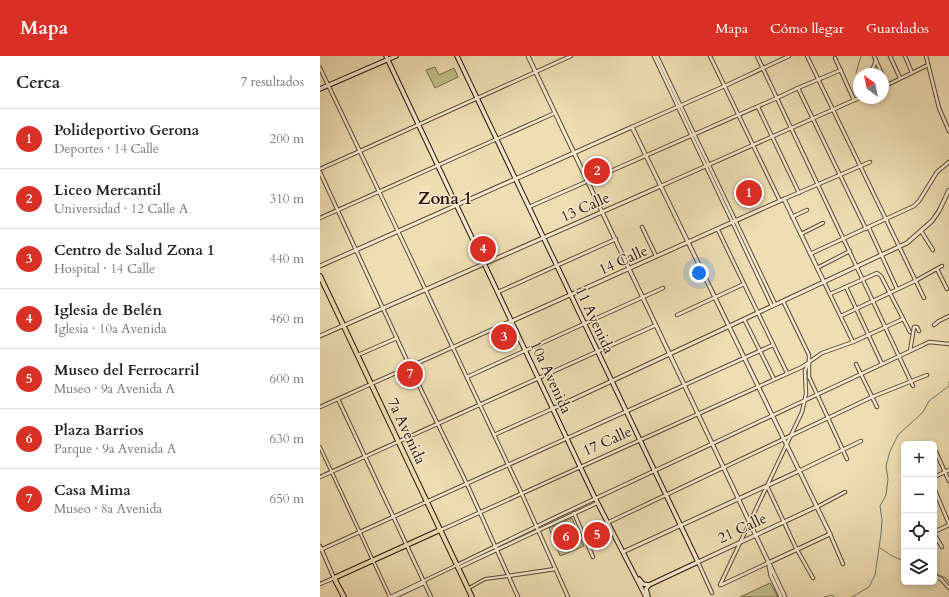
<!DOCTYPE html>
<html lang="es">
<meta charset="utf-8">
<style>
:root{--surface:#fff;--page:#f6f6f6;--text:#222;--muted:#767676;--line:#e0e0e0;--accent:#d93025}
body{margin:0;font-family:Cardo,serif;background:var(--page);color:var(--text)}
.controls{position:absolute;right:12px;bottom:12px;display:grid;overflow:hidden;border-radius:6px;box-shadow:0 2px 6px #0003}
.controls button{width:36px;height:36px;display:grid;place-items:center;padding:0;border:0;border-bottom:1px solid var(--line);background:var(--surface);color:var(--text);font:20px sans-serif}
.compass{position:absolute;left:533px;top:12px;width:36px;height:36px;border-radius:50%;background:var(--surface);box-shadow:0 2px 6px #0003;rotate:327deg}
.you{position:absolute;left:379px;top:217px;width:14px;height:14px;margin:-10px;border:3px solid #fff;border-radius:50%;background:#1a73e8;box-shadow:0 0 0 6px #1a73e833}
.badge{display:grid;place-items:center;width:26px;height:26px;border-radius:50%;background:var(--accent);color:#fff;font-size:13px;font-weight:700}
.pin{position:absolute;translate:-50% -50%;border:2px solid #fff;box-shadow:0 1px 4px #0006}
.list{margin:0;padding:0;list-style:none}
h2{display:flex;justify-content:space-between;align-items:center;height:52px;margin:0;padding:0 16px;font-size:17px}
h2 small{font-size:13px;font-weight:400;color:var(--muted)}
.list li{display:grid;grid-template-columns:26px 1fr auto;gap:12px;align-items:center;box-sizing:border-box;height:60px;padding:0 16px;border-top:1px solid var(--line)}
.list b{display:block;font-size:15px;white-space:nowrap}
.list p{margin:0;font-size:13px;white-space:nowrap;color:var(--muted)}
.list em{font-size:13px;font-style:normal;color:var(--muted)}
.icon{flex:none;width:22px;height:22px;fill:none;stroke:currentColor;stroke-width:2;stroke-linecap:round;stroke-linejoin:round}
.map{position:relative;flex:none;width:629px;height:541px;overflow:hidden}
header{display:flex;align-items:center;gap:24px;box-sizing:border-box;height:56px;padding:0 20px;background:var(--accent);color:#fff}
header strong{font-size:19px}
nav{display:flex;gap:22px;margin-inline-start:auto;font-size:14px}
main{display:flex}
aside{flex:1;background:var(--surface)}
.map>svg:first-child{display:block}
.green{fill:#c0bf88;stroke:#746949}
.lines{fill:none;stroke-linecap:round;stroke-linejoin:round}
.stream{stroke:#6c786b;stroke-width:1}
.pedestrian-casing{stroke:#5a4634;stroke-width:4}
.minor-casing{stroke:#5a4634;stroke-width:4.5}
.tertiary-casing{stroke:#5a4634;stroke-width:5}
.secondary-casing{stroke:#28130a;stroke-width:5.5}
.primary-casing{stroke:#28130a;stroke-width:6}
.pedestrian{stroke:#f5eace;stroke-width:2}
.minor{stroke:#f5eace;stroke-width:2.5}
.tertiary{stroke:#f5eace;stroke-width:3}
.secondary{stroke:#f5eace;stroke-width:3.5}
.primary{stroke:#efdeb4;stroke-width:4}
.labels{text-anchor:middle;stroke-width:3;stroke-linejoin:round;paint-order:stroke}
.street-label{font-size:15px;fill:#28130a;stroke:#f5eace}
.quarter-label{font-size:17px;font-weight:bold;fill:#28130a;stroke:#f5eace}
</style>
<header>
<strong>Mapa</strong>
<nav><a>Mapa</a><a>Cómo llegar</a><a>Guardados</a></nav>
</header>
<main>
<aside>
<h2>Cerca<small>7 resultados</small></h2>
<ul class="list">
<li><span class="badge">1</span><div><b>Polideportivo Gerona</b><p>Deportes · 14 Calle</p></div><em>200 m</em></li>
<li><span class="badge">2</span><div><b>Liceo Mercantil</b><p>Universidad · 12 Calle A</p></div><em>310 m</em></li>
<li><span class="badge">3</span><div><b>Centro de Salud Zona 1</b><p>Hospital · 14 Calle</p></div><em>440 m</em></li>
<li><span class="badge">4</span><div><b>Iglesia de Belén</b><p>Iglesia · 10a Avenida</p></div><em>460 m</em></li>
<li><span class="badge">5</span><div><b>Museo del Ferrocarril</b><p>Museo · 9a Avenida A</p></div><em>600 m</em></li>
<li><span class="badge">6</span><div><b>Plaza Barrios</b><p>Parque · 9a Avenida A</p></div><em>630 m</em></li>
<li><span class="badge">7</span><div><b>Casa Mima</b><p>Museo · 8a Avenida</p></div><em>650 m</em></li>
</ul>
</aside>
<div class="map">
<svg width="629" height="541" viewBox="0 0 629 541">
<rect width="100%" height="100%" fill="#efdeb4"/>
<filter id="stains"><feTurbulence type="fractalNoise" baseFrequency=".005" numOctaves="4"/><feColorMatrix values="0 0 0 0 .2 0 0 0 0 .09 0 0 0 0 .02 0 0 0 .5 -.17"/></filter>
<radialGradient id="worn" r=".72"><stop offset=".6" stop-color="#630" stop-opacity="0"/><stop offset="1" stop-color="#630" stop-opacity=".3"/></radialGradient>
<!-- green -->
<g class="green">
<path d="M115,11l4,8 15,-7 4,9 -23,11 -9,-18z"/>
<path d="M252,462l12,28 -24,10 -11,-28z"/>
<path d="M450,527l8,14h-38z"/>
</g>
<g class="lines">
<!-- stream -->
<g class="stream">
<path d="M536,17l5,-17"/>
<path d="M560,492l12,8 12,5"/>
<path d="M614,517l12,5 3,4"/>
<path d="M504,541l8,-2 3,2"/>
<path d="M532,541l17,-10 6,-12 6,-41 1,-14 -2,-14 6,-11 2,-16 -2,-13 4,-15 8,-16 25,-23 6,-11 20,-15v-4"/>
</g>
<defs>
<g id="pedestrian">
<path d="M0,391l70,150 67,-32"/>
<path d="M149,532l16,-9 23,-3"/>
</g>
<g id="minor">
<path d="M334,0l118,250"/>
<path d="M337,0l118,248"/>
<path d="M390,0l70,145"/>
<path d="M437,0l156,330"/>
<path d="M487,0l117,242"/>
<path d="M554,0l8,18"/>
<path d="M570,0l10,22"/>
<path d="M585,0l7,17"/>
<path d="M606,0l13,52 10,23"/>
<path d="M515,2l19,42"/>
<path d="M0,12c68,141 134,282 201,424 16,35 31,70 47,105"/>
<path d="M551,18l5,-14"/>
<path d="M563,20l4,9"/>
<path d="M563,31l45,-22"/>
<path d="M478,32l68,141"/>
<path d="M438,51l41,86"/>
<path d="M312,71l95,-42 62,-29"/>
<path d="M0,113l251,-113"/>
<path d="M0,116l90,195 57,117 51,113"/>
<path d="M341,130l198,-88"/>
<path d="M464,143l86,-37"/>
<path d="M209,151l248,-109 21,-10 43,-18"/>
<path d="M472,161l15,-7"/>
<path d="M0,162l235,-105"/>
<path d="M322,171l14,29"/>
<path d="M549,172l28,61"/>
<path d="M398,174l69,143"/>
<path d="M601,175l12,19"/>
<path d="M481,178l22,-11"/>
<path d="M490,198l104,-48 5,-5 18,-29 12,-10"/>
<path d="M497,212l33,-17"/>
<path d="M617,213l10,20"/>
<path d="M504,226l29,60"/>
<path d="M526,231l36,77"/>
<path d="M178,236l118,-53"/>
<path d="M510,238l47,-21 4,3 29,56"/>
<path d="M463,245l26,54v22l38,82"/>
<path d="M357,259l67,-31"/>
<path d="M521,260l74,-35 27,-15"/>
<path d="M424,263l30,60"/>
<path d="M614,269l5,-4 10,-5"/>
<path d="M590,295l4,-24h3l2,4"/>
<path d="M38,299l39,-17"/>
<path d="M536,308l21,43"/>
<path d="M147,321l196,-89"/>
<path d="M18,343l93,198"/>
<path d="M0,351l191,-86"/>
<path d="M174,379l58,-26"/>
<path d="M616,396l13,29"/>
<path d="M479,415l62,-30"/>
<path d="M0,421l336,-152"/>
<path d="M614,421l15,-7"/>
<path d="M447,430l29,62 17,30"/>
<path d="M614,432l15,36"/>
<path d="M497,451l28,-15"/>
<path d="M254,457l19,44"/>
<path d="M287,467l265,-126 55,-22"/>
<path d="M121,474l361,-163 20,-14 31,-11 50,-23"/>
<path d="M614,476l15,-7"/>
<path d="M510,478l13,30"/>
<path d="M614,478l8,13"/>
<path d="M0,490l14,32 -14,6"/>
<path d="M0,494l453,-205"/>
<path d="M378,506l14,31"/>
<path d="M137,509l101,-49 365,-171 6,-3 20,2"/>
<path d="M138,512l139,-65"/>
<path d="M188,520l47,-7"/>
<path d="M614,520l7,3 8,9"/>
<path d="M400,529l82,-173 4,-18 -1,-23 3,-8"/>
<path d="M401,529l47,-22"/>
<path d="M74,541l30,-14"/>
</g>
<g id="tertiary">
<path d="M208,0l257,541"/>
<path d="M0,210l312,-139 198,407 -62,29"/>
<path d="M192,265l272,-122 40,83"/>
<path d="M0,280l341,-150"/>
<path d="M232,353l355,-166 25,-22 7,-10 10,-21"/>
<path d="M303,496l176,-81"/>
<path d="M378,506l118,-55"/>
<path d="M449,510l2,10 10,21"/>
</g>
<g id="secondary">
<path d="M66,0l208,440 52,101"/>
<path d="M137,0l241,506 -49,23"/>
<path d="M0,33l76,-33"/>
<path d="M319,523l4,5 6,1"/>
<path d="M328,540l-2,-7 3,-4"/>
</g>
<g id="primary">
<path d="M0,220l152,321"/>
<path d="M24,541l-10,-19 106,-48"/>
</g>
</defs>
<!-- pedestrian casing -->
<use href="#pedestrian" class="pedestrian-casing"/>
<!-- minor casing -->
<use href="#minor" class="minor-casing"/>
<!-- tertiary casing -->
<use href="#tertiary" class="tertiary-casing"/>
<!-- secondary casing -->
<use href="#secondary" class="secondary-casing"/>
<!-- primary casing -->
<use href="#primary" class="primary-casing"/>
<!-- pedestrian -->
<use href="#pedestrian" class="pedestrian"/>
<!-- minor -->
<use href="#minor" class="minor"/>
<!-- tertiary -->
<use href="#tertiary" class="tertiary"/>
<!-- secondary -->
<use href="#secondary" class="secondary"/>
<!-- primary -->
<use href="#primary" class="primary"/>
</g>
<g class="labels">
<!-- street labels -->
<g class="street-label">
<text transform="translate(265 151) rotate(-24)" y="5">13 Calle</text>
<text transform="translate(303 204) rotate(-24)" y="5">14 Calle</text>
<text transform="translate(275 264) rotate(65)" y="5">11 Avenida</text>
<text transform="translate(231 321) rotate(65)" y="5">10a Avenida</text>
<text transform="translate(87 375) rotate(65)" y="5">7a Avenida</text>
<text transform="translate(287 385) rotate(-24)" y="5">17 Calle</text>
<text transform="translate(422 472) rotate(-25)" y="5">21 Calle</text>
</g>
<!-- quarter labels -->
<g class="quarter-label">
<text x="125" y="148">Zona 1</text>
</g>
</g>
<rect width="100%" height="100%" filter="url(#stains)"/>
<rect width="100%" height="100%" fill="url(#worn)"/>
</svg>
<div class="controls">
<button>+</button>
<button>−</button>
<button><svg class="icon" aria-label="locate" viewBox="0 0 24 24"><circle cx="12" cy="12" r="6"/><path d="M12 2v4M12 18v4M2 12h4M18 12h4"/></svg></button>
<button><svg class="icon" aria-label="layers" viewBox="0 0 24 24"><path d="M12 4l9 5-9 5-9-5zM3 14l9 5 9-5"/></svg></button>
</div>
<svg class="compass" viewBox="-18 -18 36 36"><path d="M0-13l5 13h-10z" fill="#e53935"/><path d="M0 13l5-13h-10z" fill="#767676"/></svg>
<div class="you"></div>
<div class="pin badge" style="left:429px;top:137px">1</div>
<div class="pin badge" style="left:277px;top:115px">2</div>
<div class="pin badge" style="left:184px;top:281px">3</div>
<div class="pin badge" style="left:163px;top:193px">4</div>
<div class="pin badge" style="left:277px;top:479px">5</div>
<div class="pin badge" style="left:246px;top:481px">6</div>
<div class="pin badge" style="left:90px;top:318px">7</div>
</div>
</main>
